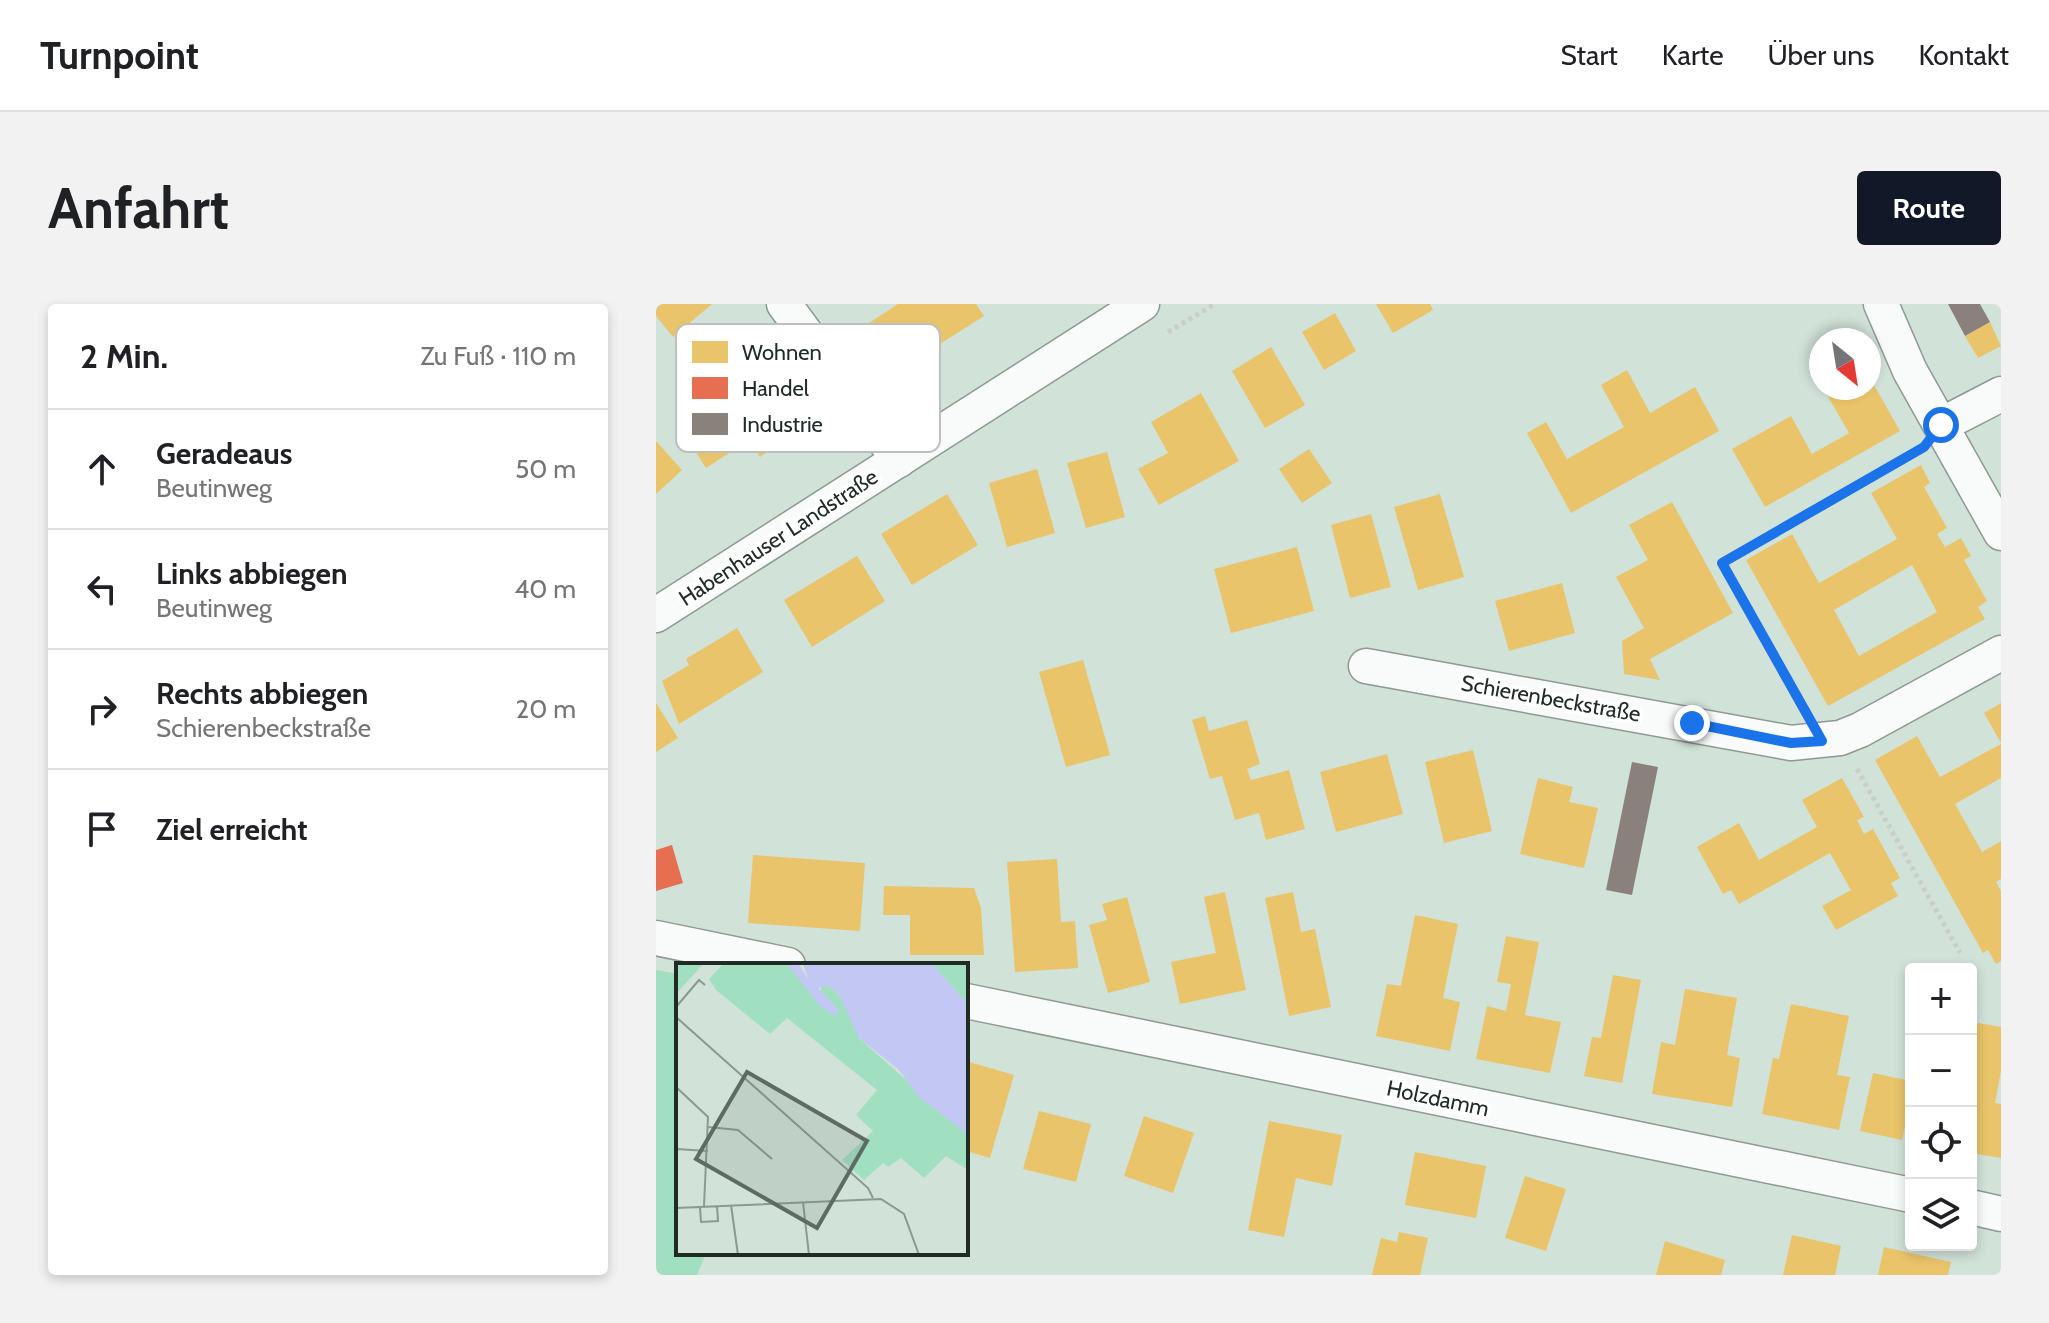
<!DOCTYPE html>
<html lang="de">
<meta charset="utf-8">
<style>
:root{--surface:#fff;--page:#f2f2f2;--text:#202124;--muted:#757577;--line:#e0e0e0;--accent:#111827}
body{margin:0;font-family:Cabin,sans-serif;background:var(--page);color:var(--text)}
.controls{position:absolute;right:24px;bottom:24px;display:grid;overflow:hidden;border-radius:8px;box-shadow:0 4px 12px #0003}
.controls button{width:72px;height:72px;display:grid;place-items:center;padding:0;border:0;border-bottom:2px solid var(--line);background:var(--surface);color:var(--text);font:40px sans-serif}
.compass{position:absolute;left:1153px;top:24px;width:72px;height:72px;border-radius:50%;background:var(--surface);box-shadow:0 4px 12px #0003;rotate:150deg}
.stop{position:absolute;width:24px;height:24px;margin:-18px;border:6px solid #1a73e8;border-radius:50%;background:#fff}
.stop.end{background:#1a73e8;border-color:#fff;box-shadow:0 2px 8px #0008}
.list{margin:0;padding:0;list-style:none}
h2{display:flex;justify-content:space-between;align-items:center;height:104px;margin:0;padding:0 32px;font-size:34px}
h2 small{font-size:26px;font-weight:400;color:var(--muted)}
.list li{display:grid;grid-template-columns:52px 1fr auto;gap:24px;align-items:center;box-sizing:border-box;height:120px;padding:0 32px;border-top:2px solid var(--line)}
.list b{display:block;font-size:30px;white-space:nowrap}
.list p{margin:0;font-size:26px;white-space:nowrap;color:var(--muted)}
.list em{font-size:26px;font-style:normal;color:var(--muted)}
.icon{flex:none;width:44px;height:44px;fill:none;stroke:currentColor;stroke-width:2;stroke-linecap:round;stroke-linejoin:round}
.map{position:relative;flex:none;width:1345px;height:971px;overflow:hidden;border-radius:8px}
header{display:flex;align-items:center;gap:48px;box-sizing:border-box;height:112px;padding:0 40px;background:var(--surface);border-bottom:2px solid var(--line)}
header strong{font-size:38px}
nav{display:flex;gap:44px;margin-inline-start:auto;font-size:28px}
.intro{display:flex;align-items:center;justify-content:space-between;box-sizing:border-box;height:192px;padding:0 48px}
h1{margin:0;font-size:56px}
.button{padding:20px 36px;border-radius:8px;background:var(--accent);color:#fff;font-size:28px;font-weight:700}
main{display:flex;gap:48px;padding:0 48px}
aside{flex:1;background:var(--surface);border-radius:8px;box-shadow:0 4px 12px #0003}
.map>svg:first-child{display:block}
.green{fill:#a1dfc1}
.homes{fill:#e9c46a;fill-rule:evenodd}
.shops{fill:#e76f51}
.industry{fill:#8a817c}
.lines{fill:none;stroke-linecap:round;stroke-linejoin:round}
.minor-casing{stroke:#8d9993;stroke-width:37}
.path{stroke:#c9cecb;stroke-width:5;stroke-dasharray:4 4;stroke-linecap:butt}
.minor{stroke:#f8fbf9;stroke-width:34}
.route{stroke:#1a73e8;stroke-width:10}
.labels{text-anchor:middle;stroke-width:8;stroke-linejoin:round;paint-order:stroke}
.street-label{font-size:22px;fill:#202b25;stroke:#fff}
.inset-road{fill:none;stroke:#8a9991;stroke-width:2}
.view{fill:#5e6b64;fill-opacity:0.15;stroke:#5e6b64;stroke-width:4}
.inset-edge{fill:none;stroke:#202b25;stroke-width:4}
.key{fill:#fff;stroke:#bcbfbe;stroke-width:2}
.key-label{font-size:22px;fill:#202b25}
</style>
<header>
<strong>Turnpoint</strong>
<nav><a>Start</a><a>Karte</a><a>Über uns</a><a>Kontakt</a></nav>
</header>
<div class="intro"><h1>Anfahrt</h1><a class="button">Route</a></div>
<main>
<aside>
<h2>2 Min.<small>Zu Fuß · 110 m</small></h2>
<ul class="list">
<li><svg class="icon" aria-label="ahead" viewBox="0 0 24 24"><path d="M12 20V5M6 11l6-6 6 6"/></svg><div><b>Geradeaus</b><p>Beutinweg</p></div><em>50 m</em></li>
<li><svg class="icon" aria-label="left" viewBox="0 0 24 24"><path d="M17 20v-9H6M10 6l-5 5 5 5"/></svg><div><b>Links abbiegen</b><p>Beutinweg</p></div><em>40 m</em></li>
<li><svg class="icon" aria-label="right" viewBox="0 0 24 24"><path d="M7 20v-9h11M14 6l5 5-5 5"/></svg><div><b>Rechts abbiegen</b><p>Schierenbeckstraße</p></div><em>20 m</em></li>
<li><svg class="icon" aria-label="arrive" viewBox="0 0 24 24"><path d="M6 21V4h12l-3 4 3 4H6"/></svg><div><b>Ziel erreicht</b></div></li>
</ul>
</aside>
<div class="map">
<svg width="1345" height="971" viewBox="0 0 1345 971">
<rect width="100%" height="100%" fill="#d1e2d9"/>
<!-- green -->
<path class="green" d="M0,666l22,4v279h28l-9,22h-41z"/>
<!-- homes -->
<g class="homes">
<path d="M0,0h56l-39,33 -17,-21z"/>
<path d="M242,0h78l8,12 -88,56 -30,-47z"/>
<path d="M720,0h54l3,6 -40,23z"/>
<path d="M679,9l21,38 -32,19 -22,-38z"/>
<path d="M1334,18l11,24 -23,12 -13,-22z"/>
<path d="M615,43l34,58 -40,23 -33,-57z"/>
<path d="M111,54l43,66 -50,33 -43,-66z"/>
<path d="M971,66l23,43 45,-26 24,44 -148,82 -44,-80 19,-11 21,37 57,-32 -23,-42z"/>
<path d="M1213,72l31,55 -135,76 -33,-58 59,-33 21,38 37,-21 -26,-45h46z"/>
<path d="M545,89l38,68 -80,44 -21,-36 30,-16 -17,-31z"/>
<path d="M53,107l25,39 -28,18 -25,-39z"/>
<path d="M0,137l26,29 -26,24z"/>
<path d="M653,145l23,34 -30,20 -23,-34z"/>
<path d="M451,148l18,65 -39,11 -19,-65z"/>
<path d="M1265,161l9,18 -6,4 23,41 -10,6 8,13 16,-9 10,18 -7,4 23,41 -9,6 7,12 -157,87 -82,-146 46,-26 27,49 78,-44 -26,-46zM1256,261l25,47 -78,44 -25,-46z"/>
<path d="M381,165l18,64 -48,14 -18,-64z"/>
<path d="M291,190l31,51 -66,40 -31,-51z"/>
<path d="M784,190l24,83 -46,13 -24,-83z"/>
<path d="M1016,198l61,111 -83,46 10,21 -36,-6 -2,-33 22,-13 -28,-51 32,-17 -19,-35z"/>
<path d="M715,210l20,73 -41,11 -19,-73z"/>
<path d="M641,243l17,64 -83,22 -17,-64z"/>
<path d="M201,252l28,45 -73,46 -28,-47z"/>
<path d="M906,279l13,50 -66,18 -14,-50z"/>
<path d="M81,324l26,44 -84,52 -17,-43 27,-16 -3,-6z"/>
<path d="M427,356l27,95 -44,12 -27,-95z"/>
<path d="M0,399l22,35 -22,14z"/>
<path d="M1345,399v40l-17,-30z"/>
<path d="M549,412l4,15 38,-11 13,44 -13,5 4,11 38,-10 16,59 -39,11 -7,-27 -24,7 -13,-44 -12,3 -18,-59z"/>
<path d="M1261,432l23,41 61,-33v34l-46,26 27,48 19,-11v38l-5,3 5,9v70l-5,3 -8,-14 -5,3 -108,-193z"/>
<path d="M817,446l19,81 -48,12 -19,-81z"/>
<path d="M731,450l16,60 -67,18 -16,-60z"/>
<path d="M882,474l35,9 -4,15 29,6 -14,60 -64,-14z"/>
<path d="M1186,474l22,39 -7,3 7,14 9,-5 27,49 -9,5 7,13 -62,34 -14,-24 29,-16 -21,-37 -91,51 -8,-14 -8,4 -26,-47 42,-24 20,37 58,-33 -15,-27z"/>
<path d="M97,551l112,8 -5,68 -112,-8z"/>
<path d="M401,555l4,63 14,-1 3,47 -63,4 -8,-110z"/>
<path d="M228,582l90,2 7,20 3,47h-74v-40h-27z"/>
<path d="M569,588l21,98 -66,14 -9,-42 45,-9 -12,-56z"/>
<path d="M637,588l8,40 14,-3 16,78 -42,9 -24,-118z"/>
<path d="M471,593l23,85 -42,11 -19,-68 18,-5 -5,-16z"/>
<path d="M759,611l43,9 -15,74 17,4 -10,49 -74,-15 11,-52 14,2z"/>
<path d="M850,632l33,6 -14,73 36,7 -11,51 -74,-14 11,-53 19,5 5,-27 -14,-2z"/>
<path d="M957,671l28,5 -19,103 -38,-7 8,-39 9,1z"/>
<path d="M1029,685l52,9 -10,57 13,3 -8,49 -80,-13 9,-52 14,3z"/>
<path d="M1135,700l58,12 -12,59 13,2 -11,53 -77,-16 11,-56 6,1z"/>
<path d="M1317,718l28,5v44l-6,32 6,1v54l-30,-5z"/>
<path d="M310,757l48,14 -24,83 -24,-7z"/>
<path d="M1217,769l38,8v17l-9,42 -42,-9z"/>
<path d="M383,807l52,13 -15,58 -53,-13z"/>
<path d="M488,812l50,17 -21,60 -49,-17z"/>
<path d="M613,817l73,14 -10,51 -36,-8 -12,59 -36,-7z"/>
<path d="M759,848l71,14 -10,52 -71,-13z"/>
<path d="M869,872l41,13 -20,62 -41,-13z"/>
<path d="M743,928l29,6 -8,37h-48l9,-37 16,4z"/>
<path d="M1136,931l49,11 -6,29h-52z"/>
<path d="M1009,937l60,19 -4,15h-65z"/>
<path d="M1228,943l67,15 -3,13h-70z"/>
</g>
<!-- shops -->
<path class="shops" d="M16,541l11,38 -27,8v-41z"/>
<!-- industry -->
<g class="industry">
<path d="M1292,0h32l10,18 -25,14z"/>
<path d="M976,458l26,5 -26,128 -26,-5z"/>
</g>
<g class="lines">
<defs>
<g id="minor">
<path d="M128,0l115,156"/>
<path d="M1225,0l29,67 91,162"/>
<path d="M1285,121l60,-31"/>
<path d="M0,311l486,-311"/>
<path d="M710,362l425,77 49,-5 20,-8 141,-77"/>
<path d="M0,634l132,27"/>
<path d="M310,697l945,194"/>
<path d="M1315,903l30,7"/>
</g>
</defs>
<!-- minor casing -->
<use href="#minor" class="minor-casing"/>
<!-- path -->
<g class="path">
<path d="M512,28l47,-28"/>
<path d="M1146,402l-80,-143 193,-110"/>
<path d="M1201,465l103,184"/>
</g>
<!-- minor -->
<use href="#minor" class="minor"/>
</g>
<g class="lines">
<!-- route -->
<path class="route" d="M1036,419l99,20 31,-2 -100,-178 202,-116 17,-22"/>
</g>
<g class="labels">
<!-- street labels -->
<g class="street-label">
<text transform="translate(122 233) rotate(-33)" y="8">Habenhauser Landstraße</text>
<text transform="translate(895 394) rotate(10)" y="8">Schierenbeckstraße</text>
<text transform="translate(782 794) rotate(12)" y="8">Holzdamm</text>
</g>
</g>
<!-- overview -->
<g transform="translate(20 659)">
<rect width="292" height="292" fill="#d1e2d9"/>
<path d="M0,0h28l-28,31zM48,0h62l35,32v-11l8,2 16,15 14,37 109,97v35l-22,-14 -22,22 -23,-20 -13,9 -5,-4 -19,17 -22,-20 31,-29 -17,-16 21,-25 -90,-72 -17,16 -54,-44 -7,-11zM255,0h37v41l-3,-3z" fill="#a1dfc1"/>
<path d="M110,0h12l10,16 -5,-16h128l37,41v131l-49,-38 -21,-28 -39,-31 -19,-42 -11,-10 -11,2 21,22 -3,6 -15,-9z" fill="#c3c7f4"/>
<path class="inset-road" d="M0,44l23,-27 6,5M0,54l192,171 5,10M0,124l32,30 -4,89M32,164l30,3 34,29M0,186l32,2M127,239l6,53M55,242l7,50M24,244l1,15 17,-1 -1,-15M0,245l205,-9 23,15 15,41"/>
<path class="view" d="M71,109l120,69 -50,87 -121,-69z"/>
<rect width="292" height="292" class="inset-edge"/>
</g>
<!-- legend -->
<rect x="20" y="20" width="264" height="128" rx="12" class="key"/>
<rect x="36" y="37" width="36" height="22" fill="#e9c46a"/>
<rect x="36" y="73" width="36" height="22" fill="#e76f51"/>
<rect x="36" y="109" width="36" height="22" fill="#8a817c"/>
<g class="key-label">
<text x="86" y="56">Wohnen</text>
<text x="86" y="92">Handel</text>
<text x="86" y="128">Industrie</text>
</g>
</svg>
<div class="controls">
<button>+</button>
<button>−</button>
<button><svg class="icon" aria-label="locate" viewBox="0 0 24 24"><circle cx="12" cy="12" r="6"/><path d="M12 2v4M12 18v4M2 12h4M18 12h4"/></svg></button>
<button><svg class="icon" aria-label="layers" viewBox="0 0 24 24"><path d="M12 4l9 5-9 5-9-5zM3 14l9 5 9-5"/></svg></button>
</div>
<svg class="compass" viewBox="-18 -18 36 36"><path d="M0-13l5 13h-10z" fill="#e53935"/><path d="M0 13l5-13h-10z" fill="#757577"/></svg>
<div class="stop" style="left:1285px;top:121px"></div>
<div class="stop end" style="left:1036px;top:419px"></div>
</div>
</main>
